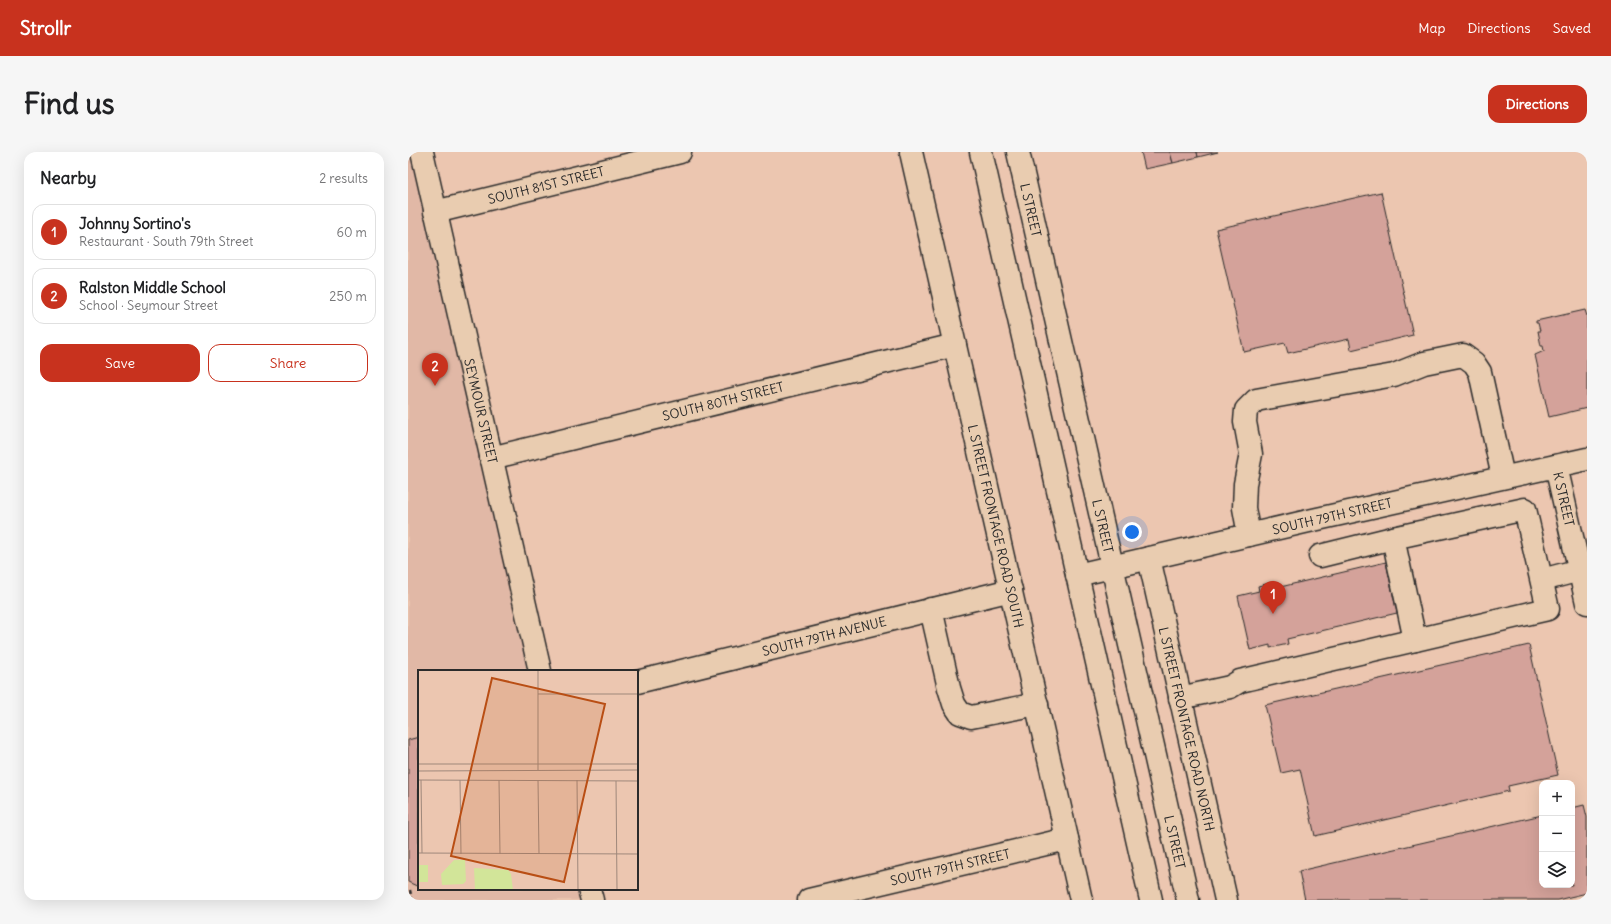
<!DOCTYPE html>
<meta charset="utf-8">
<style>
:root{--surface:#fff;--page:#f6f6f6;--text:#202124;--muted:#757577;--line:#e0e0e0;--accent:#c8321e}
body{margin:0;font-family:Delius,sans-serif;background:var(--page);color:var(--text)}
.controls{position:absolute;right:12px;bottom:12px;display:grid;overflow:hidden;border-radius:8px;box-shadow:0 4px 16px #0002}
.controls button{width:36px;height:36px;display:grid;place-items:center;padding:0;border:0;border-bottom:1px solid var(--line);background:var(--surface);color:var(--text);font:20px sans-serif}
.you{position:absolute;left:724px;top:380px;width:14px;height:14px;margin:-10px;border:3px solid #fff;border-radius:50%;background:#1a73e8;box-shadow:0 0 0 6px #1a73e833}
.badge{display:grid;place-items:center;width:26px;height:26px;border-radius:50%;background:var(--accent);color:#fff;font-size:13px;font-weight:700}
.pin{position:absolute;translate:-50% -33px;filter:drop-shadow(0 1px 2px #0008)}
.pin::after{content:'';position:absolute;top:21px;width:14px;height:12px;background:inherit;clip-path:polygon(0 0,100% 0,50% 100%)}
.list{margin:0;padding:0;list-style:none}
h2{display:flex;justify-content:space-between;align-items:center;height:52px;margin:0;padding:0 16px;font-size:17px}
h2 small{font-size:13px;font-weight:400;color:var(--muted)}
.list li{display:grid;grid-template-columns:26px 1fr auto;gap:12px;align-items:center;box-sizing:border-box;height:56px;margin:0 8px 8px;padding:0 8px;border:1px solid var(--line);border-radius:12px}
.list b{display:block;font-size:15px;white-space:nowrap}
.list p{margin:0;font-size:13px;white-space:nowrap;color:var(--muted)}
.list em{font-size:13px;font-style:normal;color:var(--muted)}
.actions{display:flex;gap:8px;padding:12px 16px}
.actions a{flex:1;padding:9px 0;border:1px solid var(--accent);border-radius:12px;text-align:center;font-size:14px;color:var(--accent)}
.actions .main{background:var(--accent);color:#fff}
.icon{flex:none;width:22px;height:22px;fill:none;stroke:currentColor;stroke-width:2;stroke-linecap:round;stroke-linejoin:round}
.map{position:relative;flex:none;width:1179px;height:748px;overflow:hidden;border-radius:12px}
header{display:flex;align-items:center;gap:24px;box-sizing:border-box;height:56px;padding:0 20px;background:var(--accent);color:#fff}
header strong{font-size:19px}
nav{display:flex;gap:22px;margin-inline-start:auto;font-size:14px}
.intro{display:flex;align-items:center;justify-content:space-between;box-sizing:border-box;height:96px;padding:0 24px}
h1{margin:0;font-size:28px}
.button{padding:10px 18px;border-radius:12px;background:var(--accent);color:#fff;font-size:14px;font-weight:700}
main{display:flex;gap:24px;padding:0 24px}
aside{flex:1;background:var(--surface);border-radius:12px;box-shadow:0 4px 16px #0002}
.map>svg:first-child{display:block}
.built{fill:#e1b8a6}
.building{fill:#d4a29a;stroke:#2b2b2b}
.lines{fill:none;stroke-linecap:round;stroke-linejoin:round}
.minor-casing{stroke:#2b2b2b;stroke-width:25}
.major-casing{stroke:#2b2b2b;stroke-width:25}
.path{stroke:#2b2b2b;stroke-width:2.5;stroke-dasharray:4 3;stroke-linecap:butt}
.minor{stroke:#e9ccb0;stroke-width:22}
.major{stroke:#e9ccb0;stroke-width:22}
.labels{text-anchor:middle;stroke-width:3;stroke-linejoin:round;paint-order:stroke}
.street-label{font-size:13px;fill:#2b2b2b;stroke:#e9ccb0}
.inset-road{fill:none;stroke:#9f887b;stroke-width:1}
.view{fill:#b94e14;fill-opacity:0.15;stroke:#b94e14;stroke-width:2}
.inset-edge{fill:none;stroke:#2b2b2b;stroke-width:2}
</style>
<header>
<strong>Strollr</strong>
<nav><a>Map</a><a>Directions</a><a>Saved</a></nav>
</header>
<div class="intro"><h1>Find us</h1><a class="button">Directions</a></div>
<main>
<aside>
<h2>Nearby<small>2 results</small></h2>
<ul class="list">
<li><span class="badge">1</span><div><b>Johnny Sortino's</b><p>Restaurant · South 79th Street</p></div><em>60 m</em></li>
<li><span class="badge">2</span><div><b>Ralston Middle School</b><p>School · Seymour Street</p></div><em>250 m</em></li>
</ul>
<div class="actions"><a class="main">Save</a><a>Share</a></div>
</aside>
<div class="map">
<svg width="1179" height="748" viewBox="0 0 1179 748">
<rect width="100%" height="100%" fill="#ecc6b0"/>
<filter id="ink" filterUnits="userSpaceOnUse"><feTurbulence type="fractalNoise" baseFrequency=".025" numOctaves="2"/><feDisplacementMap in="SourceGraphic" scale="8" xChannelSelector="R" yChannelSelector="G"/><feConvolveMatrix kernelMatrix="1 2 1 2 8 2 1 2 1" color-interpolation-filters="sRGB"/></filter>
<g filter="url(#ink)">
<!-- built -->
<path class="built" d="M0,0h2l117,519h-108v218h157l3,11h-171z"/>
<!-- building -->
<g class="building">
<path d="M733,0h29l3,11 -28,6z"/>
<path d="M762,0h27l1,5 -25,6z"/>
<path d="M789,0h21l-20,5z"/>
<path d="M973,40l32,143 -62,15 -2,-11 -61,14 -3,-10 -41,9 -28,-123z"/>
<path d="M1177,158l2,6v92l-38,9 -14,-62 9,-4 -1,-5h-2l-3,-15h2l-2,-8h-2v-2z"/>
<path d="M978,410l11,51 -110,26 1,5 -18,4v-3l-20,5 -12,-54 21,-5 -1,-5 16,-4 2,6z"/>
<path d="M1121,493l29,130 -50,11 1,5 -194,45 -15,-67 -19,4 -16,-68z"/>
<path d="M11,585v150l-11,-5v-142z"/>
<path d="M1176,653l3,12v76l-30,7h-252l-6,-29 243,-56v70h30v-77z"/>
</g>
<g class="lines">
<defs>
<g id="minor">
<path d="M14,0l118,519"/>
<path d="M503,0l170,748"/>
<path d="M27,60l245,-60"/>
<path d="M83,306l464,-113"/>
<path d="M1148,314l31,137"/>
<path d="M841,383l-5,-27 1,-24 6,-30 -6,-32 1,-12 10,-10 138,-25 30,-12 39,-8 11,8 6,9 23,105"/>
<path d="M985,386l22,102"/>
<path d="M741,406l77,342"/>
<path d="M669,423l236,-55 274,-61"/>
<path d="M1134,428l38,-10"/>
<path d="M523,457l18,79 5,16 6,9 11,4 66,-13"/>
<path d="M229,530l374,-92"/>
<path d="M772,546l50,-11 10,-6 308,-72 -23,-100 -132,29 -73,18"/>
<path d="M181,737l3,11"/>
<path d="M401,748l258,-61"/>
</g>
<g id="major">
<path d="M573,0l170,748"/>
<path d="M610,0l170,748"/>
</g>
</defs>
<!-- minor casing -->
<use href="#minor" class="minor-casing"/>
<!-- major casing -->
<use href="#major" class="major-casing"/>
<!-- path -->
<path class="path" d="M2,738l2,10"/>
<!-- minor -->
<use href="#minor" class="minor"/>
<!-- major -->
<use href="#major" class="major"/>
</g>
</g>
<g class="labels">
<!-- street labels -->
<g class="street-label">
<text transform="translate(138 33) rotate(-14)" y="5">SOUTH 81ST STREET</text>
<text transform="translate(623 58) rotate(77)" y="5">L STREET</text>
<text transform="translate(315 249) rotate(-14)" y="5">SOUTH 80TH STREET</text>
<text transform="translate(73 259) rotate(77)" y="5">SEYMOUR STREET</text>
<text transform="translate(1156 347) rotate(77)" y="5">K STREET</text>
<text transform="translate(924 364) rotate(-13)" y="5">SOUTH 79TH STREET</text>
<text transform="translate(588 374) rotate(77)" y="5">L STREET FRONTAGE ROAD SOUTH</text>
<text transform="translate(695 374) rotate(77)" y="5">L STREET</text>
<text transform="translate(416 484) rotate(-14)" y="5">SOUTH 79TH AVENUE</text>
<text transform="translate(779 577) rotate(77)" y="5">L STREET FRONTAGE ROAD NORTH</text>
<text transform="translate(767 690) rotate(77)" y="5">L STREET</text>
<text transform="translate(542 715) rotate(-13)" y="5">SOUTH 79TH STREET</text>
</g>
</g>
<!-- overview -->
<g transform="translate(10 518)">
<rect width="220" height="220" fill="#ecc6b0"/>
<path d="M36,190h11l1,21 -3,3 -21,1 -1,-11zM0,195h10v17h-10zM56,198l34,2 3,4 2,16h-38z" fill="#d2e599"/>
<path class="inset-road" d="M120,24h100M0,94h220M120,100v-100M0,101l220,-1M0,110l220,1M3,110l1,73M42,110l1,74M81,110l1,74M120,110l1,74M159,110l1,110M198,111l1,109M0,183l220,1"/>
<path class="view" d="M74,8l113,26 -41,178 -113,-26z"/>
<rect width="220" height="220" class="inset-edge"/>
</g>
</svg>
<div class="controls">
<button>+</button>
<button>−</button>
<button><svg class="icon" aria-label="layers" viewBox="0 0 24 24"><path d="M12 4l9 5-9 5-9-5zM3 14l9 5 9-5"/></svg></button>
</div>
<div class="you"></div>
<div class="pin badge" style="left:865px;top:462px">1</div>
<div class="pin badge" style="left:27px;top:234px">2</div>
</div>
</main>
